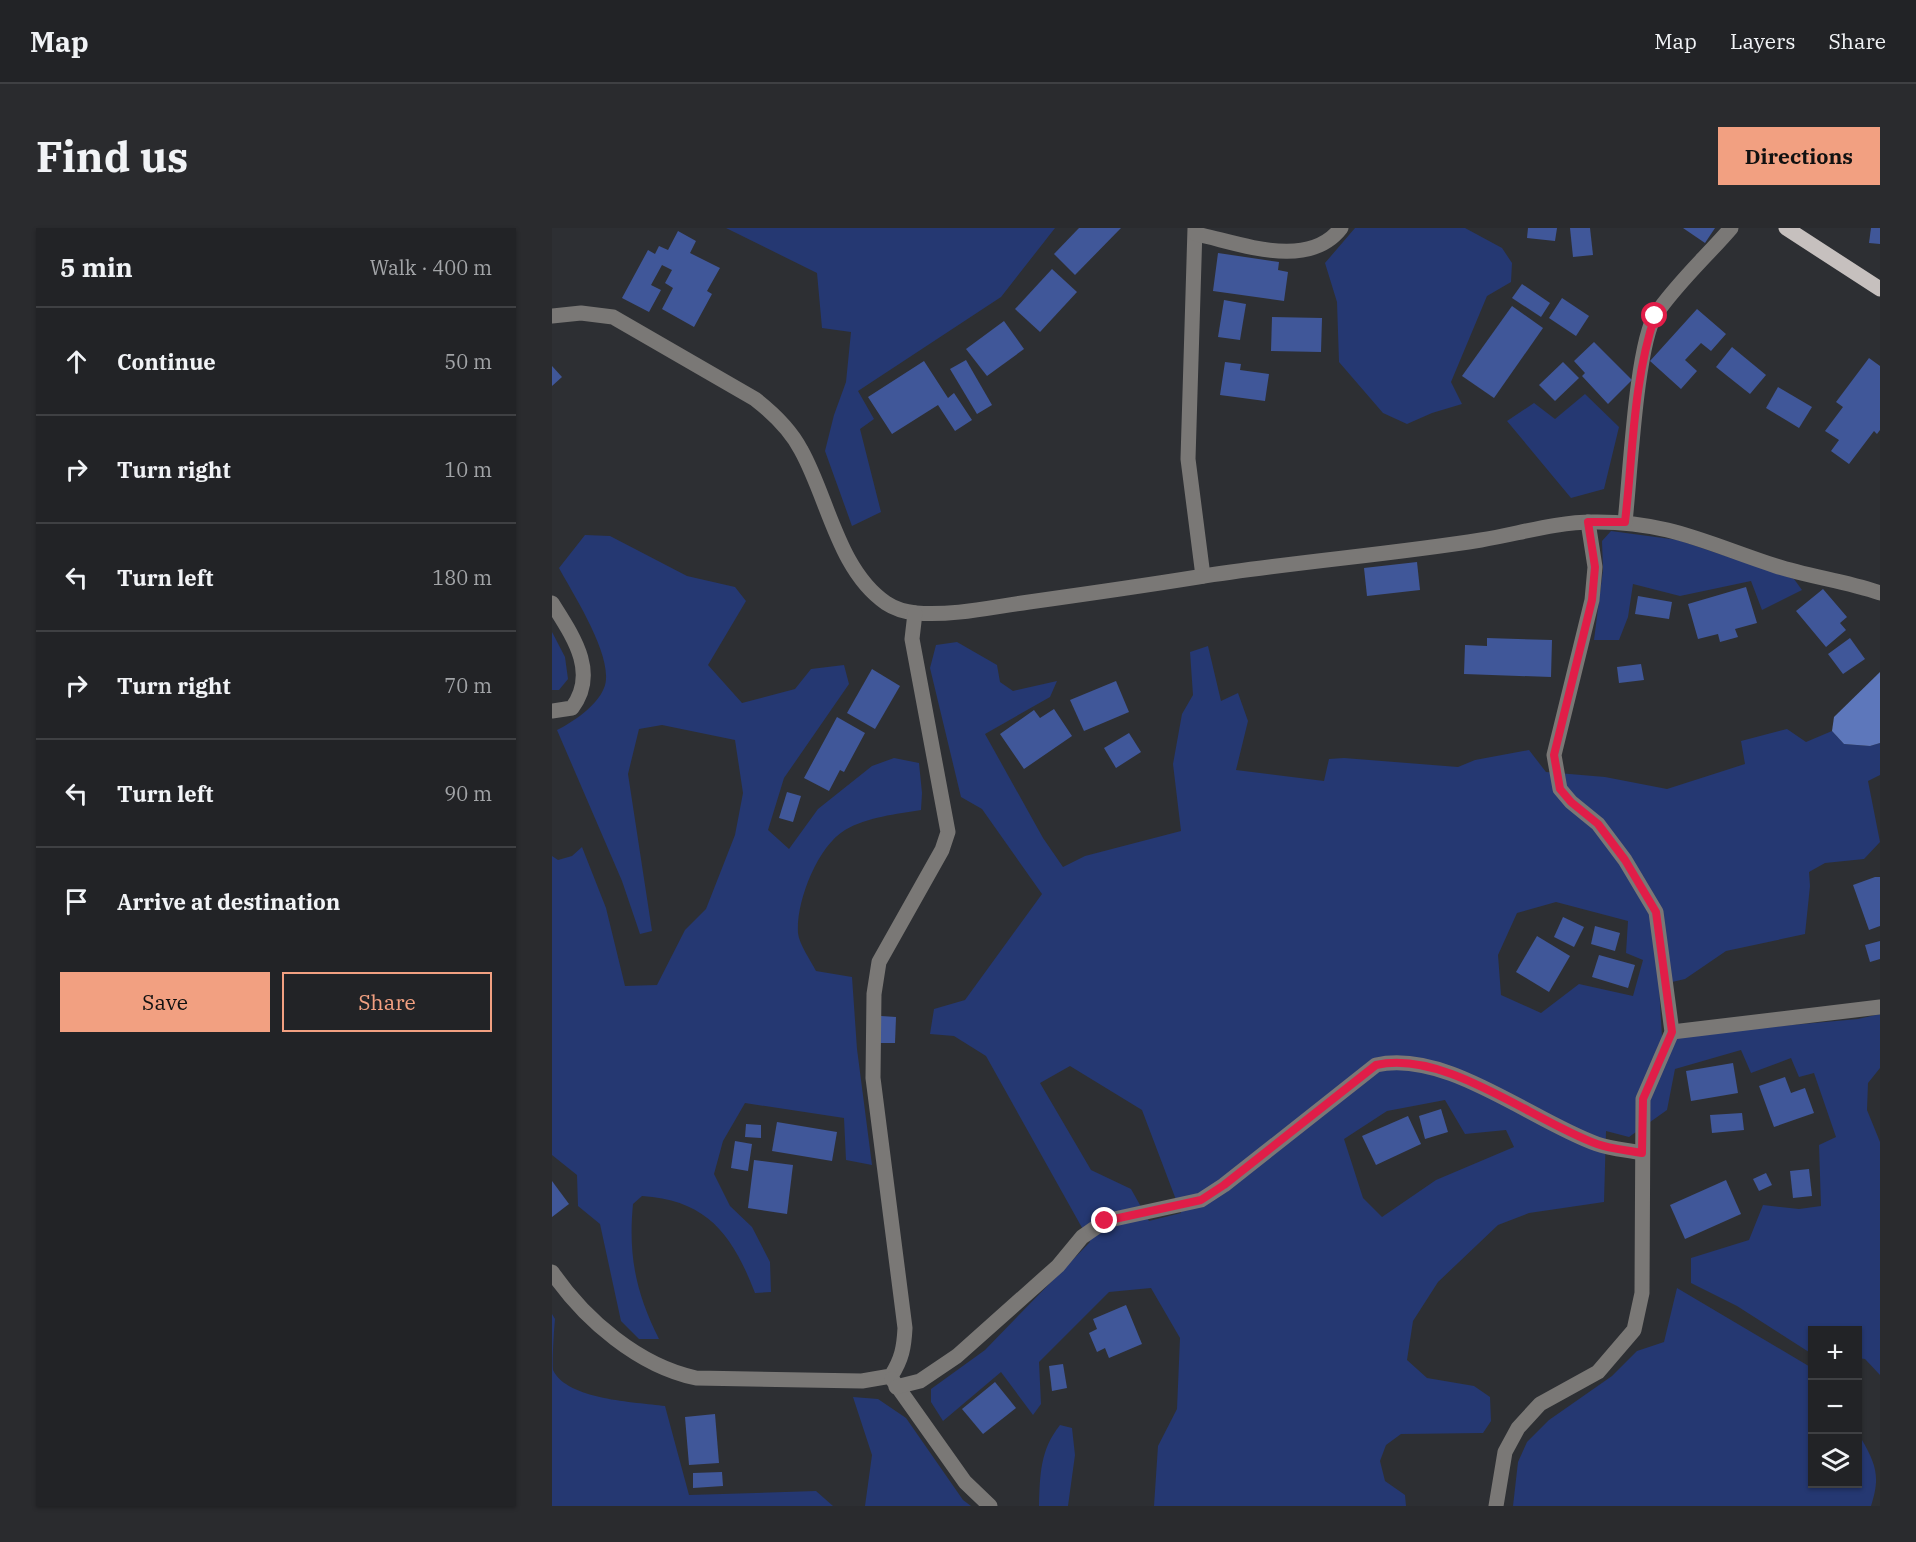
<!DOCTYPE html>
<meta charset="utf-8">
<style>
:root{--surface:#222326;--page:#2a2b2e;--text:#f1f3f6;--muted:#a2a4a7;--line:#3f4043;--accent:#f2a081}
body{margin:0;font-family:"IBM Plex Serif",serif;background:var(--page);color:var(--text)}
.controls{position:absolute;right:18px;bottom:18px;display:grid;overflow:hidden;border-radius:0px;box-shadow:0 2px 4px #0004}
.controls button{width:54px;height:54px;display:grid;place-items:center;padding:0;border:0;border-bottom:2px solid var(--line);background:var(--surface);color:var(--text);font:30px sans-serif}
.stop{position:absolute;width:18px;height:18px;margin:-14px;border:4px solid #e11d48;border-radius:50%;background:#fff}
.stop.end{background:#e11d48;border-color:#fff;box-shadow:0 2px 6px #0008}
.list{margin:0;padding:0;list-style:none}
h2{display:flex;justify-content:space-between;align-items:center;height:78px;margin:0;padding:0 24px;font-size:26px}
h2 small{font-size:20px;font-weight:400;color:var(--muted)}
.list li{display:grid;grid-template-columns:39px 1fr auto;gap:18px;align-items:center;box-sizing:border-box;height:108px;padding:0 24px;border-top:2px solid var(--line)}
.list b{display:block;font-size:22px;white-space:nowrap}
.list em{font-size:20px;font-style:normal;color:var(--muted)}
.actions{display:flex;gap:12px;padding:18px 24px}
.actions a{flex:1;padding:14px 0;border:2px solid var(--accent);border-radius:0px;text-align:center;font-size:21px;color:var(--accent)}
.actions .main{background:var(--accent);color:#111}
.icon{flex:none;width:33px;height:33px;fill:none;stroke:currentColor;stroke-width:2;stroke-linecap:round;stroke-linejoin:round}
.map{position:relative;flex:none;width:1328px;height:1278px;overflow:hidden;border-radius:0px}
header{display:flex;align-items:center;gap:36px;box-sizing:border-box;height:84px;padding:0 30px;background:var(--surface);border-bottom:2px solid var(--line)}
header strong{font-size:28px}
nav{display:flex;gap:33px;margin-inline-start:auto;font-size:21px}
.intro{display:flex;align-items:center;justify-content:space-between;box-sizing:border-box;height:144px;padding:0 36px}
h1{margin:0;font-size:42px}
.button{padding:15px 27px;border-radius:0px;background:var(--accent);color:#111;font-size:21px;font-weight:700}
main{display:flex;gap:36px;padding:0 36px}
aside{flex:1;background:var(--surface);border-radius:0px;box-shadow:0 2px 4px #0004}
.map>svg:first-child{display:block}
.green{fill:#253872;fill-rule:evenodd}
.water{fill:#5d77bb}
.building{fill:#405799}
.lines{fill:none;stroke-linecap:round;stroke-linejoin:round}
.minor{stroke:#7a7876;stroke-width:15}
.major{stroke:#c6c0be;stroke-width:15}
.route{stroke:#e11d48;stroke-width:8}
</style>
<header>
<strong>Map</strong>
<nav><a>Map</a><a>Layers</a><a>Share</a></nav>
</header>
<div class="intro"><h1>Find us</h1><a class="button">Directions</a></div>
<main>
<aside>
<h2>5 min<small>Walk · 400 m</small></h2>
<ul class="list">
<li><svg class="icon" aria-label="ahead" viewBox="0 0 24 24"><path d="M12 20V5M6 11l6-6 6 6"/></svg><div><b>Continue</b></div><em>50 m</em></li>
<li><svg class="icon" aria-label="right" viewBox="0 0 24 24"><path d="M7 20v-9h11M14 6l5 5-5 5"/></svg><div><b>Turn right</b></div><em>10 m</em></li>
<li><svg class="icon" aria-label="left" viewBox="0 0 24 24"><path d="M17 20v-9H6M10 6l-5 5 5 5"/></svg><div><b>Turn left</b></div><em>180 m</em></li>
<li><svg class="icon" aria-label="right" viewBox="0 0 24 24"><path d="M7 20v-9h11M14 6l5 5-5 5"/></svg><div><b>Turn right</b></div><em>70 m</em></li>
<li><svg class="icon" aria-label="left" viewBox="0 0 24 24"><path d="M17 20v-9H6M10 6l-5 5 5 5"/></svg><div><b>Turn left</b></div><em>90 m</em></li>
<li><svg class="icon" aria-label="arrive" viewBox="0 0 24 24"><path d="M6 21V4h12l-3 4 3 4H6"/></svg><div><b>Arrive at destination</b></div></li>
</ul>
<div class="actions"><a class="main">Save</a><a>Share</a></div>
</aside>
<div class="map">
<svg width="1328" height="1278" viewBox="0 0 1328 1278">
<rect width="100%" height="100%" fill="#2d2f33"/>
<!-- green -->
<g class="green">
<path d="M174,0h329l-54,69 -143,94 16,28 -14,10 21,83 -29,14 -27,-75 9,-36 12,-33 5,-50 -29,-4 -5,-55z"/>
<path d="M803,0h110l37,20 10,15 -1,19 -24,14 -36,86 11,22 -30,9 -25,11 -24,-11 -44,-51 -2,-60 -12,-39z"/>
<path d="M1033,166l34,33 -15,62 -33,9 -64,-77 27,-18 21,16z"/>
<path d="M1059,303l67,9 116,39 8,11 -40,20 -11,-29 -71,15 -47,-12 -5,33 -9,23h-25l9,-70 -1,-29z"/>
<path d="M33,307l25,1 77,40 48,11 11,14 -38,64 34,38 53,-14 16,-20 33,-4 5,19 -65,94 -16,52 21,19 29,-40 54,-43 22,-8 25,5 3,30 -1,17c-24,4 -54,7 -76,20 -28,17 -49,72 -47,103 1,11 13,28 18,38l36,6 5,72 15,116 -26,-5 -2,-42 -99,-15 -22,38 -9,33 16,32 22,21 18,35 1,30 -16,1c-22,-57 -47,-93 -113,-97l-9,8c-5,52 3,89 26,135h-20l-18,-18 -21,-97 -22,-18 -1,-31 -25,-20v-299l6,4 14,-4 10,-9 24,61 19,78 32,-1 28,-55 21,-21 29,-74 8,-42 -8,-53 -73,-15 -23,4 -11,45 24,157 -12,3 -18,-53 -65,-151c16,-8 40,-24 47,-42 12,-28 -31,-94 -45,-120z"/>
<path d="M0,404l13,25 3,22 -9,11h-7z"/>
<path d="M405,414l40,23 3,17 13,9 44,-10 -7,16 -65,37 58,104 20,29 22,-11 96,-25 -8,-67 9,-50 11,-19 -3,-43 18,-6 13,55 17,-8 10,28 -12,49 88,11 5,-22 15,-1 114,9 17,-7 54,-10 17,22 59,5 62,12 78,-25 -4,-23 46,-12 19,13 26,-11 12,13 26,2 10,-3v32l-12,6 12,61 -16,17 -39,4 -16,9 1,14 -5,48 -79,17 -41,28 -26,6 3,52 196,-18 22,-5v54l-12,15 -1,27 13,32v233l-15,-16 -7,-1v-28h-46v24l-75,-48 -46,-23v-25l58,-18 14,-35 36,4 22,-3 -2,-61 17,-8 -22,-64 -15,4 -8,-19 -40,15 -10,-23 -66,19 -8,41 -38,27 -23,-6 -2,71 -75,11 -31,12 -60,57 -25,39 -6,39 20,18 47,8 16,11 1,24 -8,12 -82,1 -15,11 -6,16 5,20 20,14 1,11h-252l4,-60 19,-37 3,-71 -29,-50 -42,4 -70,70 2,42 -8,11 -32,-43 -58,49 -12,-19v-13l54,-39 105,-108 -104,-186 -32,-20 -24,-2 4,-25 31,-9 77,-106 -60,-85 -21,-12 -31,-129 6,-23zM1004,674l72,19 -2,32 17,7 -10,36 -54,-12 -38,29 -40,-18 -3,-40 19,-42zM518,838l72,44 39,103 -32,8 -18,-32 -40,-19 -51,-87zM893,872l20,34 41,-4 8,17 -78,33 -54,37 -19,-19 -19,-59 43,-28z"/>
<path d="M1125,1060l135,80v116h46v-45l4,1c15,26 18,38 9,66h-358l5,-44 9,-20 22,-22 63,-44 25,-25 27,-9z"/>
<path d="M0,1086l3,5c-1,11 -3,42 -2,51 14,30 82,32 112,36l24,89 127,-4 17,15h-281z"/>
<path d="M301,1169l25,2 28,19 57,82 8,6h-106l7,-51z"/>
<path d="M508,1197l12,3 3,27 -7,51h-29c1,-31 1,-56 21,-81z"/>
</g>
<!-- water -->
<path class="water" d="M1328,444v71l-10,3 -26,-2 -12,-13 2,-14z"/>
<!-- building -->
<g class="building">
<path d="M527,0h42l-46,47 -21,-21z"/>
<path d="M976,0h29l-2,13 -28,-3z"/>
<path d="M1018,0h20l3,27 -20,2z"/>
<path d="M1131,0h32l-10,15z"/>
<path d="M1319,0h9v16l-11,-1z"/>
<path d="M126,3l18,10 -6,12 30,15 -13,23 5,3 -18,33 -32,-18 11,-21 -8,-5 7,-13 -10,-5 -11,20 10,5 -12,22 -27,-14 26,-48 7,4 4,-8 9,4z"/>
<path d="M666,25l61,9 -1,8 10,2 -4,29 -71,-10z"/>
<path d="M500,41l25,23 -37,40 -25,-23z"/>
<path d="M970,56l28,19 -9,14 -29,-19z"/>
<path d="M1010,70l27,18 -13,20 -27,-18z"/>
<path d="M672,72l22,4 -6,36 -22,-3z"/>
<path d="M960,78l31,22 -49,70 -32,-22z"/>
<path d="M1145,81l29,25 -15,17 -10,-8 -16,17 12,11 -16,18 -31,-28z"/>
<path d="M720,89l50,1 -1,34 -50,-1z"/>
<path d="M452,93l20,28 -37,27 -21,-27z"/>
<path d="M1042,114l38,38 -24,24 -26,-28 3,-3 -11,-12z"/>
<path d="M1180,119l34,28 -16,19 -34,-27z"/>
<path d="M1317,130l11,8v64l-3,4 -3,-3 -25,33 -18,-13 8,-11 -14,-9 18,-24 -7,-5z"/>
<path d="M414,132l26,45 -15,9 -27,-45z"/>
<path d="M372,133l24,37 6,-5 18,27 -17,11 -17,-26 -46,29 -24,-37z"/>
<path d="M673,134l16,2 -1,6 29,4 -4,27 -45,-6z"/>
<path d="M1011,134l16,16 -24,23 -16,-16z"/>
<path d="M0,138l10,11 -10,9z"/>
<path d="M1226,159l34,20 -13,21 -33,-20z"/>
<path d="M865,334l3,28 -53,6 -3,-28z"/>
<path d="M1194,359l11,36 -22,6 3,8 -18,5 -2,-8 -20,5 -10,-35z"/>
<path d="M1271,361l24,28 -7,6 6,7 -20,17 -30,-36z"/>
<path d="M1086,368l34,6 -3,17 -34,-5z"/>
<path d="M935,410l65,2 -1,37 -87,-3 1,-29 22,1z"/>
<path d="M1298,410l15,21 -22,15 -15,-20z"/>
<path d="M1089,436l3,16 -25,3 -2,-16z"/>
<path d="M320,441l28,17 -25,43 -28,-16z"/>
<path d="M564,453l13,31 -45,19 -14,-31z"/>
<path d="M502,481l18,27 -48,33 -24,-35 34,-24 6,8z"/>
<path d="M285,489l28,16 -21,39 -4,-2 -11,21 -25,-13z"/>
<path d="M577,505l12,19 -25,16 -12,-20z"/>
<path d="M235,564l14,4 -8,26 -14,-4z"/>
<path d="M1323,649h5v49l-11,4 -16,-45z"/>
<path d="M1011,689l21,10 -10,20 -20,-10z"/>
<path d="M1043,698l25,7 -5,18 -24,-7z"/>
<path d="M985,708l33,20 -21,36 -33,-20z"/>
<path d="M1328,713v18l-10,3 -5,-17z"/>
<path d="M1047,727l36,10 -7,23 -36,-11z"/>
<path d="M329,788l15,1 -1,26h-16z"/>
<path d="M1181,835l5,30 -47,8 -5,-30z"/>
<path d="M1233,849l6,16 14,-5 9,25 -40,14 -15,-41z"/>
<path d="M889,881l7,23 -23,7 -6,-23z"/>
<path d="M1190,885l2,17 -32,3 -2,-18z"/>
<path d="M856,888l13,28 -45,21 -14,-29z"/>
<path d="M225,894l60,10 -5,29 -60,-10z"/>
<path d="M194,896l15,1v13l-16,-1z"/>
<path d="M183,913l17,3 -4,27 -17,-3z"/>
<path d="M202,932l39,5 -6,49 -39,-6z"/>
<path d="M1257,941l3,27 -19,2 -3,-27z"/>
<path d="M1214,945l6,12 -13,6 -6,-12z"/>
<path d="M1174,952l15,34 -56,25 -15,-34z"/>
<path d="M0,953l17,23 -17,13z"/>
<path d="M574,1077l16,39 -33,14 -4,-10 -8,4 -8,-19 8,-4 -4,-10z"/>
<path d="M511,1136l4,24 -15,3 -3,-25z"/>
<path d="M443,1154l21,26 -33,26 -21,-25z"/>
<path d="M163,1186l4,49 -30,2 -4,-48z"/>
<path d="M170,1244l1,14 -30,2v-15z"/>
</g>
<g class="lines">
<!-- minor -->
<g class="minor">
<path d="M643,0l-7,231 15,117"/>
<path d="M644,6c44,9 112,37 145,-6"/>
<path d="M0,88l29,-3 32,4 142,82c18,14 35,30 46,51 27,48 37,120 85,153 9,6 20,9 30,10 38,3 76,-6 113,-11 57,-8 113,-16 169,-25 94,-15 189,-22 283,-37 37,-6 75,-18 112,-18 75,-1 115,22 183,44 34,11 70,15 104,27"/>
<path d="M1073,294c5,-43 11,-178 31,-208 21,-31 51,-58 75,-86"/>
<path d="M0,375c20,32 47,69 20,105l-20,3"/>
<path d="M1120,804l208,-25"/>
<path d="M0,1044c33,48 87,94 144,106l166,3 29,-5c11,-17 13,-29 14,-48l-32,-250 1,-84 5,-32 63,-112 6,-18 -36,-193 3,-26"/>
<path d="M340,1151l73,103 25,24"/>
<path d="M344,1159l24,-6 37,-25 101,-90 24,-29 23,-16 96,-21 23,-15 152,-120c70,-16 156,56 221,79 14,5 30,6 45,9"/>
<path d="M944,1278l9,-54 13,-24 22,-24 58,-32 36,-42 8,-37 1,-194 29,-67 -16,-120 -31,-52 -27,-36 -27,-22 -11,-13 -6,-34 38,-155 3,-33 -7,-45"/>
</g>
<!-- major -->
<path class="major" d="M1234,0l94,61"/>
</g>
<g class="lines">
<!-- route -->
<path class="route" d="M553,993l96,-21 23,-15 152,-120c69,-16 157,56 221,79 14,5 30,6 45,9l1,-54 29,-67 -16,-120 -31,-52 -27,-36 -27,-22 -11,-13 -6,-34 38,-155 3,-33 -7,-45h37c8,-68 8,-141 30,-206"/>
</g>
</svg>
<div class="controls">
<button>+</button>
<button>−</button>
<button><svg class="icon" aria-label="layers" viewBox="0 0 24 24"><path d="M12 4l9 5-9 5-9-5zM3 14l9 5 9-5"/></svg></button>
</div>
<div class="stop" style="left:1103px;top:88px"></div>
<div class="stop end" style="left:553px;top:993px"></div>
</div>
</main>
